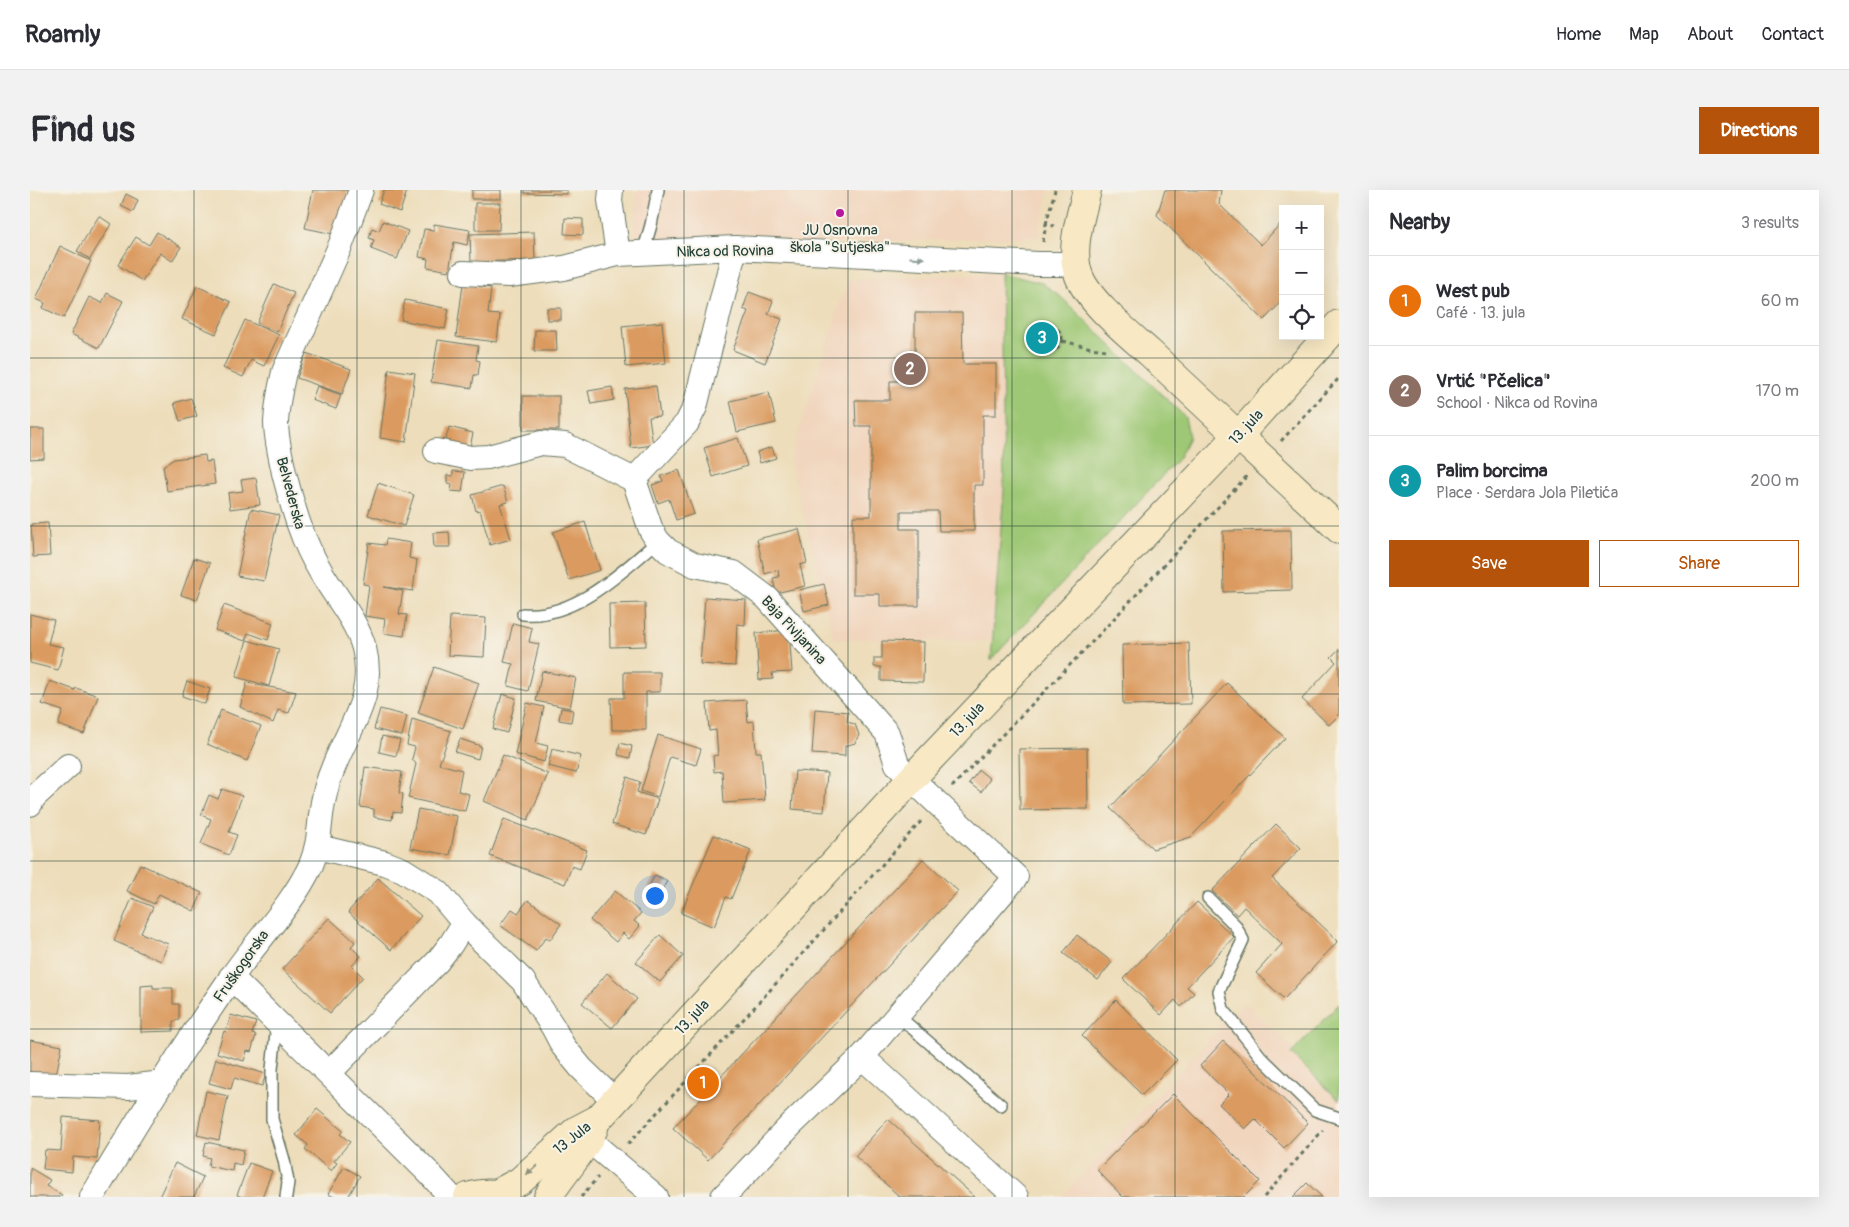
<!DOCTYPE html>
<meta charset="utf-8">
<style>
:root{--surface:#fff;--page:#f2f2f3;--text:#2b2b33;--muted:#7c7c81;--line:#e1e1e2;--accent:#b45309}
body{margin:0;font-family:Pangolin,sans-serif;background:var(--page);color:var(--text)}
.controls{position:absolute;right:15px;top:15px;display:grid;overflow:hidden;border-radius:0px;box-shadow:0 5px 20px #0002}
.controls button{width:45px;height:45px;display:grid;place-items:center;padding:0;border:0;border-bottom:1px solid var(--line);background:var(--surface);color:var(--text);font:25px sans-serif}
.you{position:absolute;left:624px;top:705px;width:18px;height:18px;margin:-12px;border:4px solid #fff;border-radius:50%;background:#1a73e8;box-shadow:0 0 0 8px #1a73e833}
.badge{display:grid;place-items:center;width:32px;height:32px;border-radius:50%;background:var(--accent);color:#fff;font-size:16px;font-weight:700}
.pin{position:absolute;translate:-50% -50%;border:2px solid #fff;box-shadow:0 1px 5px #0006}
.list{margin:0;padding:0;list-style:none}
h2{display:flex;justify-content:space-between;align-items:center;height:65px;margin:0;padding:0 20px;font-size:21px}
h2 small{font-size:16px;font-weight:400;color:var(--muted)}
.list li{display:grid;grid-template-columns:32px 1fr auto;gap:15px;align-items:center;box-sizing:border-box;height:90px;padding:0 20px;border-top:1px solid var(--line)}
.list b{display:block;font-size:19px;white-space:nowrap}
.list p{margin:0;font-size:16px;white-space:nowrap;color:var(--muted)}
.list em{font-size:16px;font-style:normal;color:var(--muted)}
.actions{display:flex;gap:10px;padding:15px 20px}
.actions a{flex:1;padding:11px 0;border:1px solid var(--accent);border-radius:0px;text-align:center;font-size:18px;color:var(--accent)}
.actions .main{background:var(--accent);color:#fff}
.icon{flex:none;width:28px;height:28px;fill:none;stroke:currentColor;stroke-width:2;stroke-linecap:round;stroke-linejoin:round}
.map{position:relative;flex:none;width:1309px;height:1007px;overflow:hidden;border-radius:0px}
header{display:flex;align-items:center;gap:30px;box-sizing:border-box;height:70px;padding:0 25px;background:var(--surface);border-bottom:1px solid var(--line)}
header strong{font-size:24px}
nav{display:flex;gap:28px;margin-inline-start:auto;font-size:18px}
.intro{display:flex;align-items:center;justify-content:space-between;box-sizing:border-box;height:120px;padding:0 30px}
h1{margin:0;font-size:35px}
.button{padding:12px 22px;border-radius:0px;background:var(--accent);color:#fff;font-size:18px;font-weight:700}
main{display:flex;gap:30px;padding:0 30px}
aside{flex:1;background:var(--surface);border-radius:0px;box-shadow:0 5px 20px #0002}
.map>svg:first-child{display:block}
.built{fill:#f1d5bd}
.green{fill:#9ec875;stroke:#5e8254}
.building{fill:#db9b61}
.lines{fill:none;stroke-linecap:round;stroke-linejoin:round}
.lane-casing{stroke:#677563;stroke-width:14}
.street-casing{stroke:#677563;stroke-width:26}
.secondary-casing{stroke:#677563;stroke-width:30}
.path{stroke:#677563;stroke-width:3;stroke-dasharray:4 4;stroke-linecap:butt}
.lane{stroke:#fff;stroke-width:11}
.street{stroke:#fff;stroke-width:24}
.secondary{stroke:#f8e8c3;stroke-width:28}
.oneway{fill:#8f9e9a}
.oneway2{fill:#8c927c}
.grid{fill:none;stroke:#1f3d34;stroke-width:1;stroke-opacity:0.55}
.poi-dot{fill:#b5179e;stroke:#f7f3e8;stroke-width:2}
.labels{text-anchor:middle;stroke-width:4;stroke-linejoin:round;paint-order:stroke}
.poi-label{font-size:15px;fill:#1f3d34;stroke:#f7f3e8}
.street-label{font-size:15px;fill:#1f3d34;stroke:#f7f3e8}
</style>
<header>
<strong>Roamly</strong>
<nav><a>Home</a><a>Map</a><a>About</a><a>Contact</a></nav>
</header>
<div class="intro"><h1>Find us</h1><a class="button">Directions</a></div>
<main>
<div class="map">
<svg width="1309" height="1007" viewBox="0 0 1309 1007">
<rect width="100%" height="100%" fill="#f7f3e8"/>
<filter id="ink" filterUnits="userSpaceOnUse"><feTurbulence type="fractalNoise" baseFrequency=".02" numOctaves="2"/><feDisplacementMap in="SourceGraphic" scale="10" xChannelSelector="R" yChannelSelector="G"/><feConvolveMatrix kernelMatrix="1 2 1 2 8 2 1 2 1" color-interpolation-filters="sRGB"/></filter>
<filter id="wash" filterUnits="userSpaceOnUse"><feTurbulence type="fractalNoise" baseFrequency=".0096" numOctaves="4" result="noise"/><feDisplacementMap in="SourceGraphic" scale="20" xChannelSelector="R" yChannelSelector="G"/><feGaussianBlur stdDeviation="1.12" result="paint"/><feColorMatrix in="noise" values="0 0 0 0 0 0 0 0 0 0 0 0 0 0 0 0 0 1.4 0 .05"/><feComposite in="paint" operator="in"/></filter>
<g filter="url(#wash)">
<rect width="100%" height="100%" fill="#edddba"/>
<!-- built -->
<g class="built">
<path d="M606,0h413l-11,47 -403,11z"/>
<path d="M971,83l3,216 -12,152 -158,-2 -44,-180 58,-180z"/>
<path d="M1214,812l62,59 33,-35v171h-277z"/>
</g>
<!-- green -->
<g class="green">
<path d="M971,83l41,10 19,14 124,120 4,20 -11,22 -187,201 13,-171z"/>
<path d="M1309,814v96l-48,-46z"/>
</g>
<g id="blocks">
<!-- building -->
<g class="building">
<path d="M283,0h35l-10,45 -33,-7z"/>
<path d="M354,0l23,1 -7,21 -21,-8z"/>
<rect x="442" y="0" width="29" height="9"/>
<path d="M494,0h43v4l-43,-1z"/>
<path d="M1135,0h56l-2,14 42,41 22,-24v79l-19,20 -107,-105z"/>
<path d="M96,4l12,6 -5,12 -12,-6z"/>
<path d="M445,13h25l-1,27h-24z"/>
<path d="M69,26l12,8 -21,35 -13,-8z"/>
<path d="M535,28l18,1v16l-19,-1z"/>
<path d="M353,31l25,10 -11,28 -26,-10 3,-9 -5,-2 3,-10 7,3z"/>
<path d="M404,34l36,6 -3,15 -13,-3 -5,29 -22,-4 1,-8 -9,-2 5,-28 10,1z"/>
<path d="M127,42l24,15 -9,14 -12,-8 -18,28 -24,-16 18,-28 13,8z"/>
<path d="M504,42l1,28 -64,2 -1,-28z"/>
<path d="M30,56l31,15 -27,57 -21,-10 2,-5 -9,-4z"/>
<path d="M244,94l20,9 -17,39 -20,-9z"/>
<path d="M433,94l28,4 -3,26 12,1 -3,27 -41,-5z"/>
<path d="M167,96l34,16 -15,32 -34,-15z"/>
<path d="M719,102l24,9 -5,13 14,5 -17,44 -32,-13 15,-39 -5,-2z"/>
<path d="M77,103l16,8 -24,47 -28,-14 18,-37 13,6z"/>
<path d="M375,110l44,9 -4,20 -44,-9z"/>
<rect x="517" y="118" width="14" height="12"/>
<path d="M885,123h47l1,51h33v51h-13v70h-9v46h-35l-1,-20h-37v18h18v77h-39v-12h-27v-78h18v-90h-15l-1,-26h35v-19h25z"/>
<path d="M215,130l34,15 -15,31 -13,-6 -8,17 -20,-9z"/>
<path d="M632,132l4,41 -40,4 -4,-41z"/>
<path d="M505,140h21l1,21h-23z"/>
<path d="M408,150l40,6 -2,14 4,1 -2,14h-4l-2,13 -41,-6z"/>
<path d="M276,163l45,16 -9,25 -45,-16z"/>
<path d="M359,179l26,4 -9,69 -26,-4z"/>
<path d="M287,196l24,9 -5,14 -24,-9z"/>
<path d="M626,196l4,30 -11,1 4,28 -22,3 -6,-59z"/>
<path d="M582,197l2,13 -23,4 -3,-13z"/>
<path d="M739,202l7,31 -39,9 -7,-31z"/>
<rect x="493" y="206" width="36" height="34"/>
<path d="M161,208l6,18 -17,5 -6,-18z"/>
<path d="M419,237l24,6 -4,19 -25,-5z"/>
<path d="M0,239h14v29l-14,1z"/>
<path d="M708,248l9,28 -34,11 -9,-29z"/>
<path d="M742,257l4,11 -16,5 -3,-11z"/>
<path d="M175,265l1,7 6,-1 3,23 -48,7 -4,-25 11,-7z"/>
<path d="M649,280l15,44 -18,6 -7,-21 -11,4 -6,-18 11,-4 -2,-5z"/>
<path d="M423,281l12,1 -3,20 -11,-1 1,-7 -5,-1v-8l6,1z"/>
<path d="M226,288l4,27 -30,4 -2,-16 15,-2 -2,-11z"/>
<path d="M348,293l36,12 -10,31 -36,-11z"/>
<path d="M473,296l5,16 -8,2 11,35 -21,6 -10,-35 -4,1 -4,-16z"/>
<path d="M221,319l28,6 -15,66 -27,-5z"/>
<path d="M555,332l15,48 -31,10 -16,-48z"/>
<path d="M18,333l2,33 -17,1 -2,-33z"/>
<path d="M769,339l8,34 -7,2 5,21 -29,7 -3,-15 6,-1 -1,-7 -13,4 -8,-35z"/>
<path d="M1261,340l1,60 -68,2 -1,-61z"/>
<path d="M419,342l1,15h-16l-1,-14z"/>
<path d="M356,349l25,4 -2,15 8,2 -4,31 -29,-4 19,4 -4,23 8,1 -3,21 -21,-3 2,-14 -20,-3 4,-31 -6,-1 6,-41 16,2z"/>
<path d="M164,368l16,5 -13,37 -16,-5z"/>
<path d="M794,394l5,21 -25,6 -5,-21z"/>
<path d="M675,407l41,3 -1,25 -8,-1 -2,42 -35,-2z"/>
<path d="M615,413l1,43 -36,1 -1,-43z"/>
<path d="M194,415l49,18 -5,17 -20,-7 -3,8 -30,-11z"/>
<path d="M0,424l24,6 -6,24 16,3 -6,23 -28,-7z"/>
<path d="M420,426l36,2 -2,39 -36,-2z"/>
<path d="M483,433l19,5 -3,14 10,2 -11,47 -20,-5 5,-22 -9,-2z"/>
<path d="M759,440l3,42 -20,1 1,6 -14,1 -3,-47z"/>
<path d="M217,450l32,9 -10,37 -33,-9z"/>
<path d="M852,451l42,1 -1,40 -42,-1v-14h-7v-9h8z"/>
<path d="M1159,453l2,61 -68,1 -1,-60z"/>
<path d="M1309,459v66l-10,10 -27,-26 34,-37 -5,-5z"/>
<path d="M404,477l45,16 -16,46 -45,-16z"/>
<path d="M512,481l34,7 -6,30 -34,-7z"/>
<path d="M594,482h36v20h-14v38h-34l-1,-32h13z"/>
<path d="M20,491l25,9 1,-2 22,8 -14,38 -26,-9 5,-14 -21,-7z"/>
<path d="M157,491l23,8 -5,15 -23,-8z"/>
<path d="M217,493l49,9 -7,21 -11,-3 -5,13 -33,-16z"/>
<path d="M1197,493l58,55 -94,99 -38,12 -43,-41z"/>
<path d="M472,504l14,4 -9,35 -14,-4z"/>
<path d="M716,510l2,22 6,-1 2,31h5l4,48 -41,3 -2,-32 -8,1 -1,-16 5,-1 -2,-25 -7,1 -2,-28z"/>
<path d="M497,513l17,4 -8,36 12,3 -4,16 -29,-8z"/>
<path d="M531,518l12,2 -2,12 -12,-2z"/>
<path d="M350,519l27,7 -5,20 -28,-7z"/>
<path d="M785,519l33,3 -1,10 8,2 4,11 -4,8 -10,3v10l-33,-2z"/>
<path d="M191,520l40,16 -14,35 -40,-17z"/>
<path d="M382,529l39,12 -12,33 23,6 -4,21 11,3 -4,17 -57,-13 8,-34 -4,-5 3,-12 -8,-2z"/>
<path d="M628,545l43,14 -5,16 -26,-8 -12,40 -17,-6z"/>
<path d="M352,546l18,4 -4,16 -17,-4z"/>
<path d="M430,549l21,7 -3,13 -23,-7z"/>
<path d="M590,553l12,3 -2,12 -12,-3z"/>
<path d="M1057,558l1,61 -68,1 -1,-61z"/>
<path d="M522,559l29,7 -5,17 -28,-7z"/>
<path d="M473,565l45,19 -20,46 -44,-19z"/>
<path d="M335,577l37,5 -3,21 4,1 -2,19 -8,-1 -1,8 -18,-3v-8l-14,-2z"/>
<path d="M949,580l11,9 -9,13 -12,-9z"/>
<path d="M765,581l32,2 -3,39 -32,-3z"/>
<path d="M597,587l13,5 -3,10 21,7 -12,36 -34,-11z"/>
<path d="M192,599l20,7 -13,36 8,3 -8,20 -28,-11 10,-25 -10,-4 8,-20 9,4z"/>
<path d="M388,619l39,7 -7,39 -40,-7z"/>
<path d="M474,629l83,31 -7,19 -8,-3 -7,18 -75,-28z"/>
<path d="M1246,634l25,24 -29,30 66,63 -54,58 -28,-26 26,-29 -38,-37 -7,8 -25,-24z"/>
<path d="M684,645l37,15 -20,49 -5,-2 -12,30 -33,-14z"/>
<path d="M893,669l35,32 -250,269 -35,-32z"/>
<path d="M110,674l62,29 -8,18 -35,-17 -5,10 -27,-13z"/>
<path d="M625,685l12,6 -7,13 -12,-6z"/>
<path d="M348,688l43,38 -30,34 -43,-38z"/>
<path d="M585,701l26,22 -7,8 6,5 -11,13 -6,-6 -7,9 -26,-22z"/>
<path d="M102,708l21,9 -12,26 27,11 -7,17 -47,-20z"/>
<path d="M498,710l33,24 -11,16 -4,-3 -10,14 -36,-26 12,-16 6,4z"/>
<path d="M1167,712l37,35 -47,50 7,6 -13,14 -6,-7 -14,15 -38,-36z"/>
<path d="M299,728l26,24 -4,5 10,9 -9,10 11,11 -33,36 -48,-44z"/>
<path d="M630,745l23,21 -23,26 -24,-20z"/>
<path d="M1047,745l35,27 -14,18 -35,-27z"/>
<path d="M577,783l30,26 -25,29 -30,-25z"/>
<path d="M123,795v3h20v16h6v16l-6,1v10l-32,1v-46z"/>
<path d="M1086,810l61,60 -35,35 -60,-59z"/>
<path d="M201,825l25,7 -4,12 4,1 -5,17 -4,-1 -3,10 -27,-8 7,-22 2,1z"/>
<path d="M0,850l32,6 -8,39 -24,-4z"/>
<path d="M1193,851l85,82 -24,25 -29,-29 -10,10 -26,-25 10,-10 -29,-28z"/>
<path d="M186,869l50,15 -4,12 -28,-8 -3,11 -22,-6z"/>
<path d="M176,901l22,5 -9,44 -22,-5z"/>
<path d="M1143,904l87,87 -16,16h-121l-26,-27z"/>
<path d="M287,919l26,22 -3,3 10,8 -16,19 3,2 -6,8 -26,-22 3,-4 -12,-10z"/>
<path d="M33,927l37,3 -3,39 -24,-2 -1,15 -29,-3 2,-19 16,1z"/>
<path d="M858,929l87,78h-75l-45,-41z"/>
<path d="M176,952l38,8 -3,15 -8,-2 -1,8 -24,-5 2,-8 -7,-2z"/>
<path d="M145,973l28,14 -9,20h-35z"/>
<path d="M219,973l23,8 -10,26h-20l-5,-2z"/>
<path d="M314,977l16,9 -12,21h-14l-6,-3z"/>
<path d="M0,978l20,12 -4,6 16,9 -2,2h-30z"/>
<path d="M1277,993l15,14h-29z"/>
</g>
</g>
</g>
<g filter="url(#ink)">
<use href="#blocks" fill-opacity="0" stroke="#677563" stroke-width="1"/>
<g class="lines">
<defs>
<g id="lane">
<path d="M613,63l8,-28 7,-35"/>
<path d="M493,424c51,5 99,-42 135,-73"/>
<path d="M1178,708l27,27 8,15 -24,51 4,18 38,48 54,53 24,8"/>
<path d="M867,825l104,90"/>
<path d="M247,834l-5,45v50l12,41 4,22 -2,15"/>
</g>
<g id="street">
<path d="M581,0l-1,10 8,54 117,-6 303,16h37"/>
<path d="M433,83l46,2 55,-7 54,-14"/>
<path d="M406,261l35,7 17,-1 53,-14 24,2 69,35"/>
<path d="M604,290l17,50 7,11 10,10 27,14 39,8 33,25 120,135 10,31 6,7 113,106 -154,180 -70,67 -69,73"/>
<path d="M604,290l53,-57 8,-16 40,-159"/>
<path d="M0,614l4,-7 34,-31"/>
<path d="M288,657l67,16 18,7 35,22 26,31 59,58 30,46 10,19 18,22 34,33"/>
<path d="M201,787l198,196 22,24"/>
<path d="M832,867l154,140"/>
<path d="M299,883l108,-111 14,-18 13,-21"/>
<path d="M0,894l98,3 35,-4"/>
<path d="M547,940l79,67"/>
<path d="M62,1007c44,-74 90,-148 139,-219 25,-37 61,-72 80,-113 7,-17 8,-32 10,-50 2,-16 6,-33 13,-49 16,-41 42,-70 30,-118 -8,-29 -28,-50 -43,-76 -19,-31 -28,-64 -37,-99 -3,-16 -8,-34 -8,-51 1,-17 4,-33 8,-50l57,-128 20,-54"/>
</g>
<g id="secondary">
<path d="M1057,0c-6,26 -18,59 -8,86 10,26 50,58 71,77 62,59 126,117 189,176"/>
<path d="M466,1004l24,-13 57,-51 21,-11 330,-358 310,-325 101,-112"/>
<path d="M438,1007c13,-4 23,-5 36,0"/>
<path d="M518,1007c14,-23 35,-44 46,-69"/>
</g>
</defs>
<!-- lane casing -->
<use href="#lane" class="lane-casing"/>
<!-- street casing -->
<use href="#street" class="street-casing"/>
<!-- secondary casing -->
<use href="#secondary" class="secondary-casing"/>
<!-- path -->
<g class="path">
<path d="M1016,34l9,-34"/>
<path d="M1013,52l3,-18 8,2"/>
<circle cx="1020" cy="149" r="12"/>
<path d="M1033,151l28,7 16,2"/>
<path d="M1251,251l58,-63"/>
<path d="M922,597l142,-147 153,-164"/>
<path d="M598,954l134,-145 161,-180"/>
<path d="M551,1007l17,-20"/>
<path d="M1234,1007l59,-67"/>
</g>
<!-- lane -->
<use href="#lane" class="lane"/>
<!-- street -->
<use href="#street" class="street"/>
<!-- secondary -->
<use href="#secondary" class="secondary"/>
</g>
<!-- one-way arrows -->
<defs><path id="oneway-solid" d="M-6-.8H1V-3.2L6.5 0L1 3.2V.8H-6Z" transform="scale(1.25)"/></defs>
<use class="oneway" href="#oneway-solid" transform="translate(887 68) rotate(3)"/>
<use class="oneway2" href="#oneway-solid" transform="translate(502 980) rotate(139)"/>
</g>
<!-- grid -->
<path class="grid" d="M164,0v1007M327,0v1007M491,0v1007M654,0v1007M818,0v1007M982,0v1007M1145,0v1007M0,168h1309M0,336h1309M0,504h1309M0,671h1309M0,839h1309"/>
<!-- markers -->
<circle class="poi-dot" cx="810" cy="23" r="5"/>
<g class="labels">
<!-- poi labels -->
<g class="poi-label">
<text x="810" y="45">JU Osnovna<tspan x="810" dy="17">škola "Sutjeska"</tspan></text>
</g>
<!-- street labels -->
<g class="street-label">
<text transform="translate(695 61) rotate(-1)" y="5">Nikca od Rovina</text>
<text transform="translate(1216 237) rotate(-47)" y="5">13. jula</text>
<text transform="translate(261 303) rotate(75)" y="5">Belvederska</text>
<text transform="translate(764 440) rotate(47)" y="5">Baja Pivljanina</text>
<text transform="translate(937 530) rotate(-46)" y="5">13. jula</text>
<text transform="translate(211 776) rotate(-55)" y="5">Fruškogorska</text>
<text transform="translate(662 827) rotate(-47)" y="5">13. jula</text>
<text transform="translate(542 948) rotate(-38)" y="5">13 Jula</text>
</g>
</g>
</svg>
<div class="controls">
<button>+</button>
<button>−</button>
<button><svg class="icon" aria-label="locate" viewBox="0 0 24 24"><circle cx="12" cy="12" r="6"/><path d="M12 2v4M12 18v4M2 12h4M18 12h4"/></svg></button>
</div>
<div class="you"></div>
<div class="pin badge" style="left:673px;top:893px;background:#e8710a">1</div>
<div class="pin badge" style="left:880px;top:179px;background:#8d6e63">2</div>
<div class="pin badge" style="left:1012px;top:148px;background:#0f9aa8">3</div>
</div>
<aside>
<h2>Nearby<small>3 results</small></h2>
<ul class="list">
<li><span class="badge" style="background:#e8710a">1</span><div><b>West pub</b><p>Café · 13. jula</p></div><em>60 m</em></li>
<li><span class="badge" style="background:#8d6e63">2</span><div><b>Vrtić &quot;Pčelica&quot;</b><p>School · Nikca od Rovina</p></div><em>170 m</em></li>
<li><span class="badge" style="background:#0f9aa8">3</span><div><b>Palim borcima</b><p>Place · Serdara Jola Piletića</p></div><em>200 m</em></li>
</ul>
<div class="actions"><a class="main">Save</a><a>Share</a></div>
</aside>
</main>
